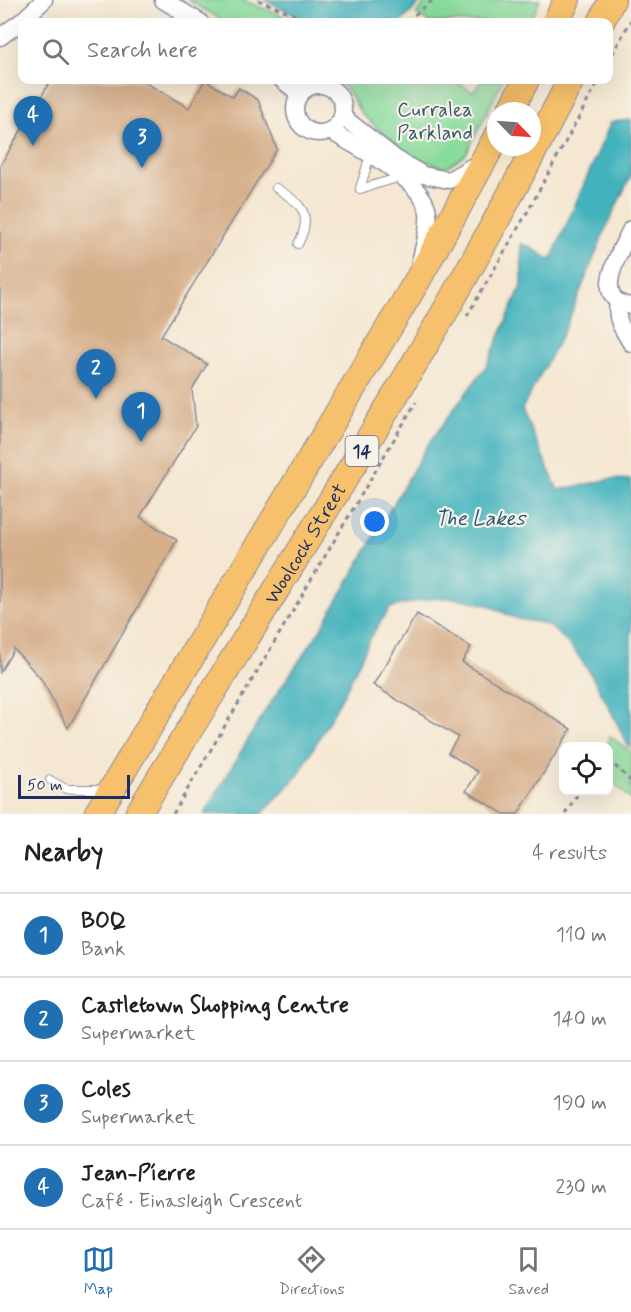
<!DOCTYPE html>
<meta charset="utf-8">
<style>
:root{--surface:#fff;--page:#f6f6f6;--text:#202124;--muted:#757577;--line:#e0e0e0;--accent:#1f6fb2}
body{margin:0;font-family:Mynerve,sans-serif;background:var(--page);color:var(--text)}
.controls{position:absolute;right:18px;bottom:18px;display:grid;overflow:hidden;border-radius:12px;box-shadow:0 6px 24px #0002}
.controls button{width:54px;height:54px;display:grid;place-items:center;padding:0;border:0;border-bottom:2px solid var(--line);background:var(--surface);color:var(--text);font:30px sans-serif}
.compass{position:absolute;left:487px;top:102px;width:54px;height:54px;border-radius:50%;background:var(--surface);box-shadow:0 6px 24px #0002;rotate:115deg}
.scale{position:absolute;left:18px;bottom:15px;width:112px;box-sizing:border-box;padding-left:6px;border:3px solid #1b2f5e;border-top:0;font-size:16px;line-height:21px;white-space:nowrap;color:#1b2f5e;-webkit-text-stroke:4px #f7f3e8;paint-order:stroke}
.you{position:absolute;left:375px;top:522px;width:21px;height:21px;margin:-15px;border:4px solid #fff;border-radius:50%;background:#1a73e8;box-shadow:0 0 0 9px #1a73e833}
.badge{display:grid;place-items:center;width:39px;height:39px;border-radius:50%;background:var(--accent);color:#fff;font-size:20px;font-weight:700}
.pin{position:absolute;translate:-50% -50px;filter:drop-shadow(0 2px 3px #0008)}
.pin::after{content:'';position:absolute;top:32px;width:21px;height:18px;background:inherit;clip-path:polygon(0 0,100% 0,50% 100%)}
.list{margin:0;padding:0;list-style:none}
h2{display:flex;justify-content:space-between;align-items:center;height:78px;margin:0;padding:0 24px;font-size:26px}
h2 small{font-size:20px;font-weight:400;color:var(--muted)}
.list li{display:grid;grid-template-columns:39px 1fr auto;gap:18px;align-items:center;box-sizing:border-box;height:84px;padding:0 24px;border-top:2px solid var(--line)}
.list b{display:block;font-size:22px;white-space:nowrap}
.list p{margin:0;font-size:20px;white-space:nowrap;color:var(--muted)}
.list em{font-size:20px;font-style:normal;color:var(--muted)}
.icon{flex:none;width:33px;height:33px;fill:none;stroke:currentColor;stroke-width:2;stroke-linecap:round;stroke-linejoin:round}
.map{position:relative;flex:none;width:631px;height:814px;overflow:hidden}
.search{position:absolute;background:var(--surface);box-shadow:0 6px 24px #0002;left:18px;right:18px;top:18px;height:66px;display:flex;align-items:center;gap:15px;box-sizing:border-box;padding:0 21px;border-radius:12px;color:var(--muted);font-size:22px}
.sheet{height:414px;background:var(--surface)}
nav{display:flex;justify-content:space-around;align-items:center;box-sizing:border-box;height:84px;border-top:2px solid var(--line);background:var(--surface);font-size:16px;color:var(--muted)}
nav a{display:grid;justify-items:center;gap:3px}
nav .on{color:var(--accent)}
.map>svg:first-child{display:block}
.green{fill:#89db9c;stroke:#52857d;stroke-width:1.5}
.water{fill:#43b3bd;stroke:#2f718e;stroke-width:1.5}
.building{fill:#d6af8b}
.lines{fill:none;stroke-linecap:round;stroke-linejoin:round}
.lane-casing{stroke:#888b98;stroke-width:10}
.street-casing{stroke:#888b98;stroke-width:19}
.primary-casing{stroke:#888b98;stroke-width:28}
.path{stroke:#888b98;stroke-width:3;stroke-dasharray:4.5 4.5;stroke-linecap:butt}
.lane{stroke:#fff;stroke-width:8}
.street{stroke:#fff;stroke-width:16}
.primary{stroke:#f7c06c;stroke-width:26}
.labels{text-anchor:middle;stroke-width:4.5;stroke-linejoin:round;paint-order:stroke}
.shield{fill:#f7f3e8;stroke:#5d6a87;stroke-width:1.5}
.shield-label{font-size:18px;font-weight:bold;fill:#1b2f5e}
.park-label{font-size:20px;fill:#365a6e;stroke:#f7f3e8}
.street-label{font-size:20px;fill:#1b2f5e;stroke:#f7f3e8}
.water-label{font-size:21px;font-style:italic;fill:#27577a;stroke:#f7f3e8}
</style>
<div class="map">
<svg width="631" height="814" viewBox="0 0 631 814">
<rect width="100%" height="100%" fill="#f7f3e8"/>
<filter id="ink" filterUnits="userSpaceOnUse"><feTurbulence type="fractalNoise" baseFrequency=".0167" numOctaves="2"/><feDisplacementMap in="SourceGraphic" scale="12" xChannelSelector="R" yChannelSelector="G"/><feConvolveMatrix kernelMatrix="1 2 1 2 8 2 1 2 1" color-interpolation-filters="sRGB"/></filter>
<filter id="wash" filterUnits="userSpaceOnUse"><feTurbulence type="fractalNoise" baseFrequency=".008" numOctaves="4" result="noise"/><feDisplacementMap in="SourceGraphic" scale="24" xChannelSelector="R" yChannelSelector="G"/><feGaussianBlur stdDeviation="1.35" result="paint"/><feColorMatrix in="noise" values="0 0 0 0 0 0 0 0 0 0 0 0 0 0 0 0 0 1.4 0 .05"/><feComposite in="paint" operator="in"/></filter>
<g filter="url(#wash)">
<rect width="100%" height="100%" fill="#f5e7d1"/>
<!-- green -->
<g class="green">
<path d="M188,0h55l55,22h-73z"/>
<path d="M428,0h112l-10,22h-102l-12,-8z"/>
<path d="M338,80h115l20,12 9,-12h21l-37,74 -21,14 -39,-14 -45,-41 -12,-20z"/>
<path d="M610,736l21,16v48l-22,-22 -1,-32h-1z"/>
</g>
<!-- water -->
<g class="water">
<path d="M264,0h159l-22,22h-90z"/>
<path d="M631,120v55l-26,55 -40,99 -43,80 36,81 53,-11 20,1v268l-3,-2c-18,-37 -44,-95 -78,-119 -8,-7 -25,-5 -35,-9 -9,-3 -17,-9 -25,-12 -40,-13 -61,-9 -100,2l-17,25 -27,57 -47,84 -37,40h-58l61,-103 54,-79 108,-186 60,-81 35,-81 -1,-40 7,2 23,14 60,-138z"/>
</g>
<g id="blocks">
<!-- building -->
<g class="building">
<path d="M51,80h90l48,28 16,-28 28,17 6,-9 19,12 19,49 -116,187 46,28 -15,26 4,36 -56,91 37,23 -109,188 -27,-49 -27,-30 -14,23v-506z"/>
<path d="M417,614l54,33 -9,15 109,67 -53,85h-14l-38,-23 12,-19 -30,-19 10,-16 -85,-52z"/>
</g>
</g>
</g>
<g filter="url(#ink)">
<use href="#blocks" fill-opacity="0" stroke="#888b98" stroke-width="1.5"/>
<g class="lines">
<defs>
<g id="lane">
<path d="M176,22l7,-10"/>
<path d="M276,188c25,15 38,26 22,56"/>
<path d="M360,189l41,-12"/>
<path d="M360,189l10,-34"/>
<path d="M50,780l16,9h40"/>
</g>
<g id="street">
<path d="M163,0l37,22"/>
<path d="M0,37l22,-16 22,-21"/>
<path d="M282,80l18,14"/>
<circle cx="319" cy="109" r="24"/>
<path d="M343,117l53,42 27,16 26,5 33,-19"/>
<path d="M330,131c26,16 93,48 98,81 2,17 -5,35 -8,51"/>
<path d="M631,229c-10,21 -42,72 0,77"/>
<path d="M618,302c-3,18 4,26 13,41"/>
</g>
<g id="primary">
<path d="M556,22l11,-22"/>
<path d="M601,22l11,-22"/>
<path d="M510,111l16,-31"/>
<path d="M97,814l320,-533 79,-143"/>
<path id="s1" d="M138,814c101,-167 207,-331 305,-499 45,-78 87,-156 128,-235"/>
</g>
</defs>
<!-- lane casing -->
<use href="#lane" class="lane-casing"/>
<!-- street casing -->
<use href="#street" class="street-casing"/>
<!-- primary casing -->
<use href="#primary" class="primary-casing"/>
<!-- path -->
<g class="path">
<path d="M258,0l55,22"/>
<path d="M409,22l4,-6 20,-16"/>
<path d="M608,62l23,-42"/>
<path d="M467,316l61,-105 71,-131"/>
<path d="M608,764l3,-2 20,19"/>
<path d="M173,814l243,-412"/>
<path d="M565,814l14,-22"/>
</g>
<!-- lane -->
<use href="#lane" class="lane"/>
<!-- street -->
<use href="#street" class="street"/>
<!-- primary -->
<use href="#primary" class="primary"/>
</g>
</g>
<g class="labels">
<!-- shield labels -->
<rect class="shield" x="345.5" y="436" width="33" height="30" rx="4.5"/>
<g class="shield-label">
<text x="362" y="457">14</text>
</g>
<!-- park labels -->
<g class="park-label">
<text x="435" y="116">Curralea<tspan x="435" dy="23">Parkland</tspan></text>
</g>
<!-- street labels -->
<g class="street-label">
<text dy="7" stroke="none"><textPath href="#s1" startOffset="318">Woolcock Street</textPath></text>
</g>
<!-- water labels -->
<g class="water-label">
<text x="480" y="525">The Lakes</text>
</g>
</g>
</svg>
<div class="controls">
<button><svg class="icon" aria-label="locate" viewBox="0 0 24 24"><circle cx="12" cy="12" r="6"/><path d="M12 2v4M12 18v4M2 12h4M18 12h4"/></svg></button>
</div>
<svg class="compass" viewBox="-18 -18 36 36"><path d="M0-13l5 13h-10z" fill="#e53935"/><path d="M0 13l5-13h-10z" fill="#757577"/></svg>
<div class="scale">50 m</div>
<div class="you"></div>
<div class="pin badge" style="left:141px;top:442px">1</div>
<div class="pin badge" style="left:96px;top:399px">2</div>
<div class="pin badge" style="left:142px;top:168px">3</div>
<div class="pin badge" style="left:33px;top:146px">4</div>
<div class="search"><svg class="icon" aria-label="search" viewBox="0 0 24 24"><circle cx="10" cy="10" r="6"/><path d="M15 15l6 6"/></svg>Search here</div>
</div>
<section class="sheet">
<h2>Nearby<small>4 results</small></h2>
<ul class="list">
<li><span class="badge">1</span><div><b>BOQ</b><p>Bank</p></div><em>110 m</em></li>
<li><span class="badge">2</span><div><b>Castletown Shopping Centre</b><p>Supermarket</p></div><em>140 m</em></li>
<li><span class="badge">3</span><div><b>Coles</b><p>Supermarket</p></div><em>190 m</em></li>
<li><span class="badge">4</span><div><b>Jean-Píerre</b><p>Café · Einasleigh Crescent</p></div><em>230 m</em></li>
</ul>
</section>
<nav>
<a class="on"><svg class="icon" aria-label="map" viewBox="0 0 24 24"><path d="M3 6l6-2 6 2 6-2v14l-6 2-6-2-6 2zM9 4v14M15 6v14"/></svg>Map</a>
<a><svg class="icon" aria-label="directions" viewBox="0 0 24 24"><path d="M12 3l9 9-9 9-9-9zM9 14v-3h6M13 9l2 2-2 2"/></svg>Directions</a>
<a><svg class="icon" aria-label="saved" viewBox="0 0 24 24"><path d="M7 4h10v16l-5-4-5 4z"/></svg>Saved</a>
</nav>
